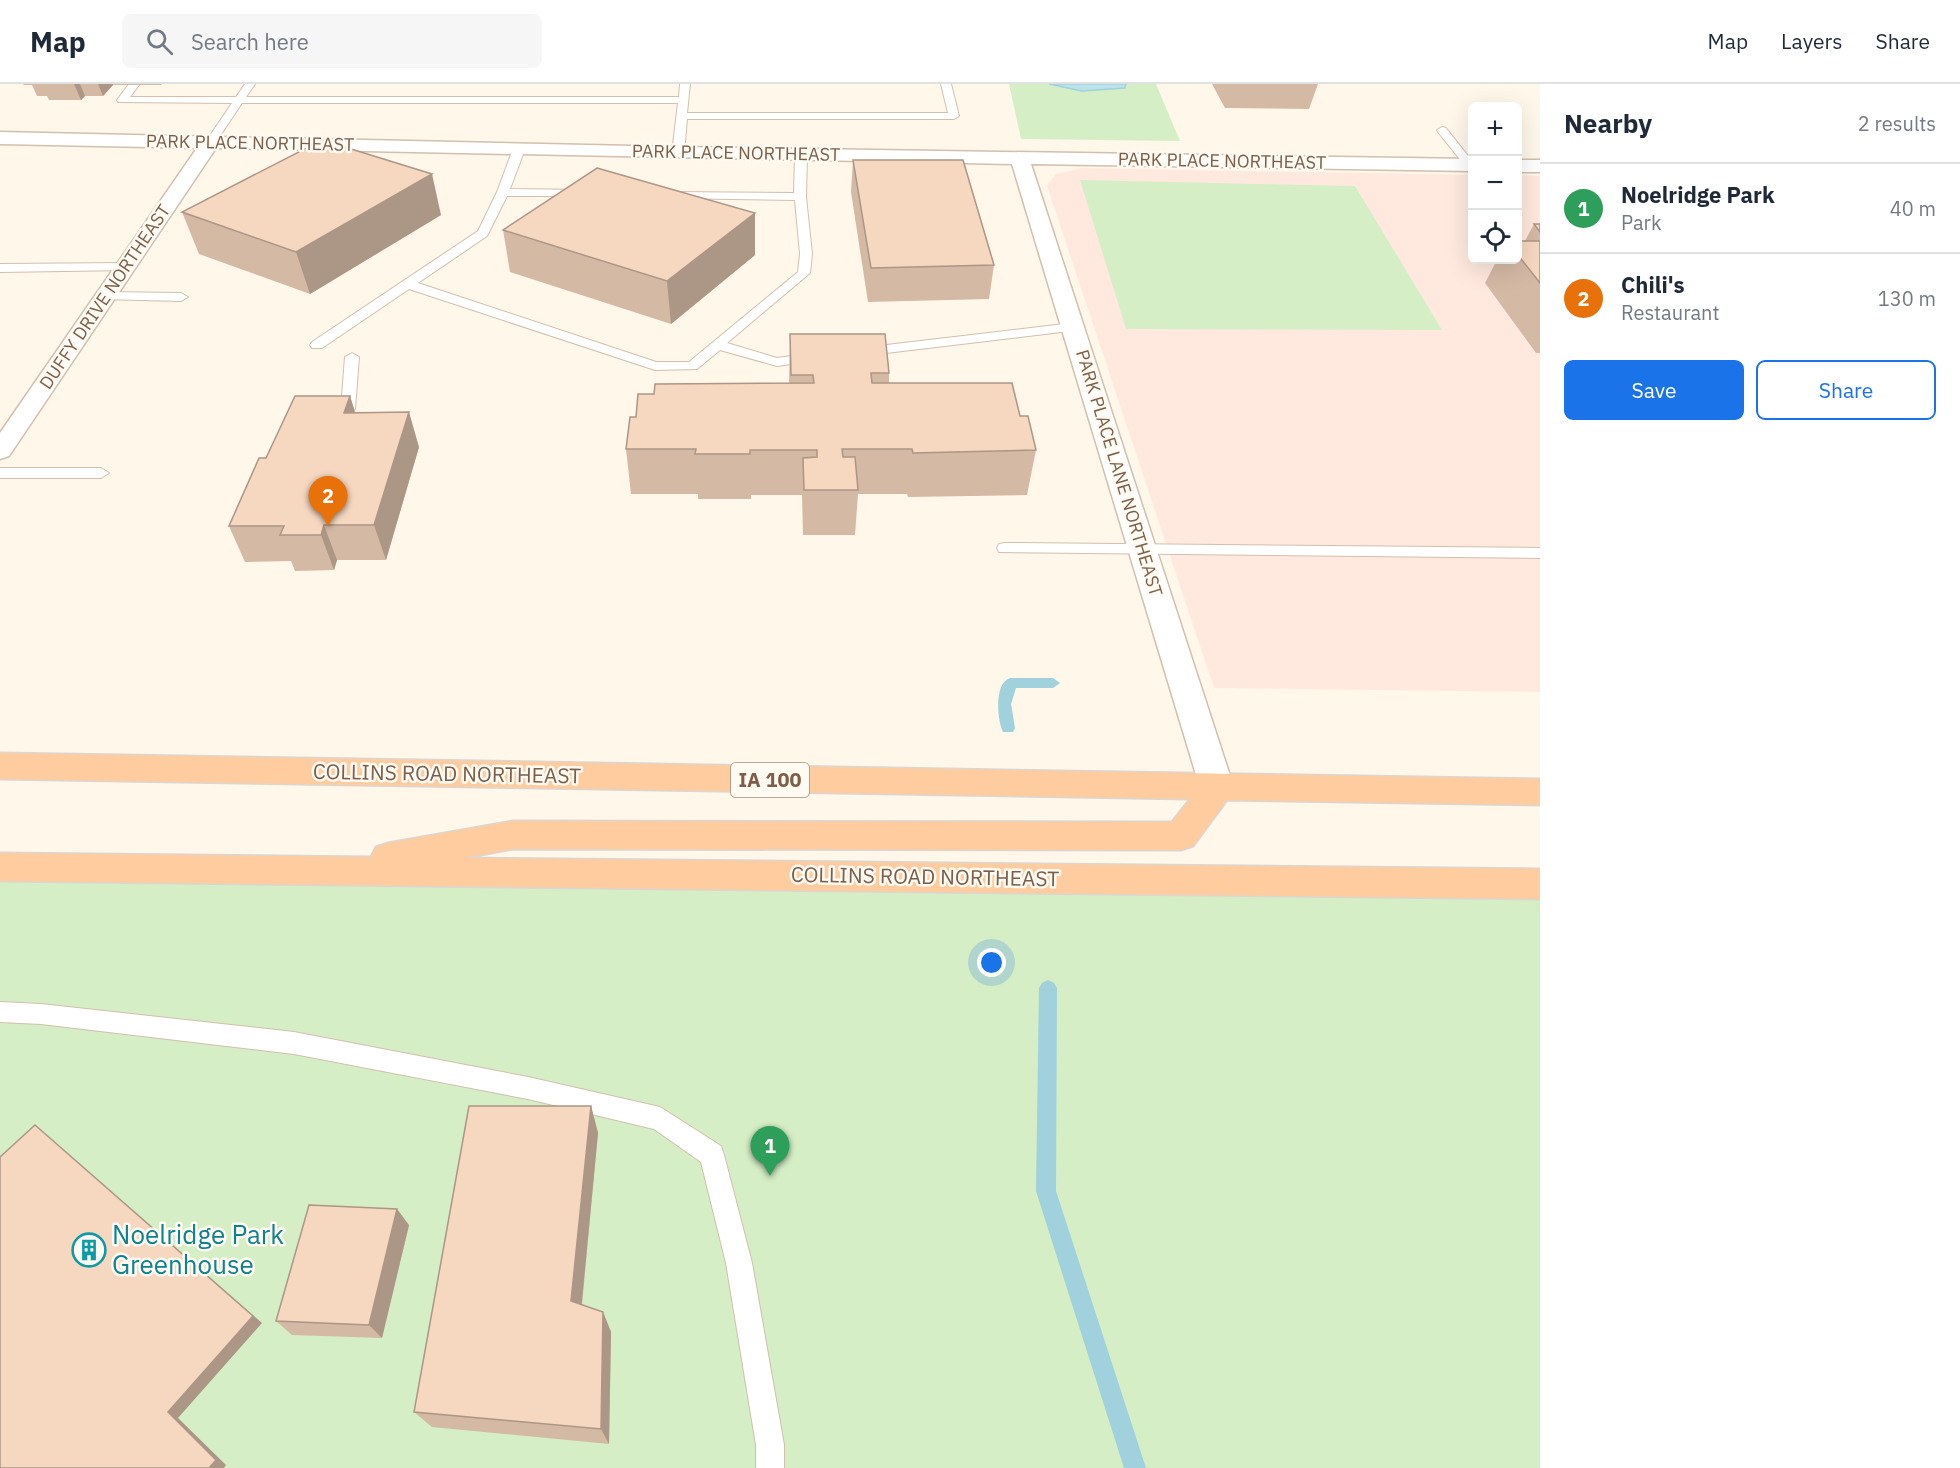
<!DOCTYPE html>
<meta charset="utf-8">
<style>
:root{--surface:#fff;--page:#f6f6f7;--text:#1f2937;--muted:#747a83;--line:#e0e1e3;--accent:#1a73e8}
body{margin:0;font-family:"IBM Plex Sans",sans-serif;background:var(--page);color:var(--text)}
.controls{position:absolute;right:18px;top:18px;display:grid;overflow:hidden;border-radius:9px;box-shadow:0 6px 24px #0002}
.controls button{width:54px;height:54px;display:grid;place-items:center;padding:0;border:0;border-bottom:2px solid var(--line);background:var(--surface);color:var(--text);font:30px sans-serif}
.you{position:absolute;left:992px;top:879px;width:21px;height:21px;margin:-15px;border:4px solid #fff;border-radius:50%;background:#1a73e8;box-shadow:0 0 0 9px #1a73e833}
.badge{display:grid;place-items:center;width:39px;height:39px;border-radius:50%;background:var(--accent);color:#fff;font-size:20px;font-weight:700}
.pin{position:absolute;translate:-50% -50px;filter:drop-shadow(0 2px 3px #0008)}
.pin::after{content:'';position:absolute;top:32px;width:21px;height:18px;background:inherit;clip-path:polygon(0 0,100% 0,50% 100%)}
.list{margin:0;padding:0;list-style:none}
h2{display:flex;justify-content:space-between;align-items:center;height:78px;margin:0;padding:0 24px;font-size:26px}
h2 small{font-size:20px;font-weight:400;color:var(--muted)}
.list li{display:grid;grid-template-columns:39px 1fr auto;gap:18px;align-items:center;box-sizing:border-box;height:90px;padding:0 24px;border-top:2px solid var(--line)}
.list b{display:block;font-size:22px;white-space:nowrap}
.list p{margin:0;font-size:20px;white-space:nowrap;color:var(--muted)}
.list em{font-size:20px;font-style:normal;color:var(--muted)}
.actions{display:flex;gap:12px;padding:18px 24px}
.actions a{flex:1;padding:14px 0;border:2px solid var(--accent);border-radius:9px;text-align:center;font-size:21px;color:var(--accent)}
.actions .main{background:var(--accent);color:#fff}
.icon{flex:none;width:33px;height:33px;fill:none;stroke:currentColor;stroke-width:2;stroke-linecap:round;stroke-linejoin:round}
.map{position:relative;flex:none;width:1540px;height:1384px;overflow:hidden}
header{display:flex;align-items:center;gap:36px;box-sizing:border-box;height:84px;padding:0 30px;background:var(--surface);border-bottom:2px solid var(--line)}
header strong{font-size:28px}
nav{display:flex;gap:33px;margin-inline-start:auto;font-size:21px}
.search{width:420px;height:54px;background:var(--page);display:flex;align-items:center;gap:15px;box-sizing:border-box;padding:0 21px;border-radius:9px;color:var(--muted);font-size:22px}
main{display:flex}
aside{flex:1;background:var(--surface)}
.map>svg:first-child{display:block}
.commercial{fill:#ffe9de}
.green{fill:#d5eec6}
.water{fill:#bce2ea;stroke:#a1d1dd;stroke-width:1.5}
.lines{fill:none;stroke-linecap:round;stroke-linejoin:round}
.stream{fill:#a1d1dd;fill-rule:evenodd}
.service-casing{stroke:#d2bfae;stroke-width:2}
.minor-casing{stroke:#d2bfae;stroke-width:3}
.trunk-casing{stroke:#ddd5d0;stroke-width:3}
.service{fill:#fff;fill-rule:evenodd}
.minor{fill:#fff;fill-rule:evenodd}
.trunk{fill:#fecc9e;fill-rule:evenodd}
.wall{fill:#d4b9a5}
.shaded-wall{fill:#ac9686}
.building{fill:#f6d7c0;stroke:#ac9686;stroke-width:1.5}
.labels{text-anchor:middle;stroke-width:5;stroke-linejoin:round;paint-order:stroke}
.far-street-label{font-size:18px;fill:#7c5e4a;stroke:#fffaf2}
.shield{fill:#fffaf2;stroke:#a38d7c;stroke-width:1.5}
.shield-label{font-size:20px;font-weight:bold;fill:#7c5e4a}
.street-label{font-size:21px;fill:#7c5e4a;stroke:#fffaf2}
.near-culture-label{font-size:26px;fill:#0d838f;stroke:#fffaf2;text-anchor:start}
</style>
<header>
<strong>Map</strong>
<div class="search"><svg class="icon" aria-label="search" viewBox="0 0 24 24"><circle cx="10" cy="10" r="6"/><path d="M15 15l6 6"/></svg>Search here</div>
<nav><a>Map</a><a>Layers</a><a>Share</a></nav>
</header>
<main>
<div class="map">
<svg width="1540" height="1384" viewBox="0 0 1540 1384">
<rect width="100%" height="100%" fill="#fef7ea"/>
<!-- commercial -->
<path class="commercial" d="M1082,84l390,7v85h46v-85l22,1v516l-326,-4 -167,-502 9,-12z"/>
<!-- green -->
<g class="green">
<path d="M1009,0h147l24,57 -159,-2z"/>
<path d="M1080,96l275,6 87,144 -316,-1z"/>
<path d="M0,783l1540,17v584h-1540z"/>
</g>
<!-- water -->
<path class="water" d="M1049,0h77l-1,4 -43,3z"/>
<g class="lines">
<!-- stream -->
<g class="stream">
<path d="M1010,594h43l7,5 -7,5h-37l-5,16 4,24 -2,4h-10c-6,-12 -9,-49 7,-54z"/>
<path d="M1048,896l6,3 3,5 -1,203 90,277h-22l-88,-277 3,-203 3,-5z"/>
</g>
<defs>
<g id="service">
<path d="M129,0l10,1 -9,12h106l9,-13h10l-9,13h433l1,-13h10l-3,29h261l-7,-29h10l8,32 -5,3h-267l-3,34 -6,3 -6,-3 6,-50h-436l-28,42 -4,1 -5,-3 27,-40 -114,-1 -1,-2z"/>
<path d="M1442,43l4,1 26,33v7l-6,-1 -28,-35 -1,-2z"/>
<path d="M519,62l6,3 -15,40 76,1 6,3 -6,3h-79l-20,40 -69,47 238,79h33l109,-90 2,-18 -5,-54 -128,-2 -6,-3 6,-3 127,1 1,-38 6,-3 6,3 -1,42 6,57 -2,19 -83,70 50,15 37,-5 7,4 -2,3 -42,6 -57,-16 -23,19 -42,1 -246,-81 -87,59h-10l-2,-3 2,-3 166,-111 19,-39 16,-43z"/>
<path d="M125,179l4,1 2,3 -2,3 -129,2v-8z"/>
<path d="M106,208l75,1 7,4 -7,4 -80,-2 -1,-3z"/>
<path d="M1073,239l7,4 -2,3 -217,26 -7,-4 7,-4z"/>
<path d="M352,269l7,4 -4,52 -7,4 -7,-4 4,-52z"/>
<path d="M0,384h101l8,5 -8,5h-101z"/>
<path d="M1005,459l535,5v10l-541,-6 -2,-4 2,-4z"/>
<path d="M0,918l41,2 253,28 234,45 132,30 61,39 3,9 28,108 32,182v23h-28v-23l-30,-182 -25,-101 -47,-33 -126,-30 -234,-45 -253,-30 -41,-2z"/>
</g>
<g id="minor">
<path d="M0,48l678,15 794,12v12l-441,-7 203,624 -5,9 -12,4 -12,-4 -5,-9 -188,-624 -796,-16 -207,308 -9,3v-26l197,-285 -197,-4z"/>
<rect x="1518" y="76" width="22" height="12"/>
</g>
<path id="trunk" d="M0,669l1540,26v26l-313,-5 -34,46 -12,4 -668,-1 -48,9 1075,11v30l-1540,-18v-28l371,4 5,-10 12,-4 125,-22 659,1 18,-23 -1190,-20z"/>
</defs>
<!-- service casing -->
<use href="#service" class="service-casing"/>
<!-- minor casing -->
<use href="#minor" class="minor-casing"/>
<!-- trunk casing -->
<use href="#trunk" class="trunk-casing"/>
<!-- service -->
<use href="#service" class="service"/>
<!-- minor -->
<use href="#minor" class="minor"/>
<!-- trunk -->
<use href="#trunk" class="trunk"/>
</g>
<!-- wall -->
<g class="wall">
<path d="M23,0h139l-1,1h-48l-10,11h-18l-4,4h-32l-2,-4h-10l-5,-11h-8z"/>
<path d="M1212,0h106l-9,25 -84,-1z"/>
<path d="M853,76l141,105 -5,34 -121,3 -17,-110z"/>
<path d="M182,128l259,3 -131,79 -111,-40z"/>
<path d="M1534,140h6v129h-4l-51,-70 12,-23h21v-19h7z"/>
<path d="M503,146l252,25 -84,69 -161,-52z"/>
<path d="M790,250l99,39v10l131,33 16,34 -9,45 -119,2 -1,-3h-49l-3,41h-52l-1,-40h-51v4h-53v-5h-67l-5,-45 10,-32 18,-23 135,-11z"/>
<path d="M350,312l5,17 64,34 -33,113h-49l-3,10 -39,1 -4,-10 -46,1 -16,-36 37,-68z"/>
<path d="M591,1022l7,27 -16,172 21,7 8,20 -2,112 -177,-17 -18,-15z"/>
<path d="M409,1141l-27,113 -90,-3 -16,-14z"/>
</g>
<!-- shaded-wall -->
<g class="shaded-wall">
<path d="M74,0h6l5,12 -4,4z"/>
<path d="M98,0h15v1l-10,11z"/>
<path d="M432,90l9,41 -131,79 -14,-42z"/>
<path d="M755,129v42l-84,69 -4,-43z"/>
<path d="M350,312l11,35 -17,-18z"/>
<path d="M409,328l10,35 -33,113 -12,-35z"/>
<path d="M324,441l13,35 -3,10 -13,-35z"/>
<path d="M591,1022l7,27 -18,188 -9,-20z"/>
<path d="M35,1041l227,198 -84,95 48,47 -2,3h-15l-41,-56z"/>
<path d="M397,1125l12,16 -27,113 -13,-13z"/>
<path d="M603,1228l8,20 -2,112 -8,-15z"/>
</g>
<!-- building -->
<g class="building">
<path d="M322,56l110,34 -136,78 -114,-40z"/>
<path d="M853,76h110l31,105 -123,3z"/>
<path d="M597,84l158,45 -88,68 -164,-51z"/>
<path d="M1534,140h6v8z"/>
<path d="M1518,157h22v42l-22,-28z"/>
<path d="M790,250h95l4,39h-18l1,10h140l8,33h8l8,34 -123,3 -1,-4h-70l1,8h12l3,33h-54l-1,-32 14,-1v-7h-67v4h-55l1,-5h-70l4,-32h6l2,-23h16l1,-10 159,-1 -1,-8h-22z"/>
<path d="M295,312h55l-6,17 65,-1 -35,113h-50l-3,10h-41l4,-9h-55l30,-68h7z"/>
<path d="M469,1022h122l-20,195 32,11 -2,117 -187,-17z"/>
<path d="M35,1041l218,191 -85,96 48,48 -7,8h-209v-311z"/>
<path d="M309,1121l88,4 -28,116 -93,-4z"/>
</g>
<!-- icons -->
<defs>
<symbol id="building-ring" viewBox="-11 -11 22 22"><circle r="9.5" fill="#fffaf2" stroke="#0f9aa8" stroke-width="1.5"/><path d="M-4-6H4V6H1V3H-1V6H-4ZM-2.5-4.3h1.7v1.8h-1.7ZM.8-4.3h1.7v1.8H.8ZM-2.5-1h1.7V.8h-1.7ZM.8-1h1.7V.8H.8Z" fill="#0f9aa8"/></symbol>
</defs>
<g fill-rule="evenodd">
<use href="#building-ring" x="70" y="1147" width="38" height="38"/>
</g>
<g class="labels">
<!-- far-street labels -->
<g class="far-street-label">
<text transform="translate(250 59) rotate(1)" y="6">PARK PLACE NORTHEAST</text>
<text transform="translate(736 69) rotate(1)" y="6">PARK PLACE NORTHEAST</text>
<text transform="translate(1222 77) rotate(1)" y="6">PARK PLACE NORTHEAST</text>
<text transform="translate(105 213) rotate(-56)" y="6">DUFFY DRIVE NORTHEAST</text>
<text transform="translate(1119 389) rotate(73)" y="6">PARK PLACE LANE NORTHEAST</text>
</g>
<!-- shield labels -->
<rect class="shield" x="731" y="679" width="78" height="34" rx="4.5"/>
<g class="shield-label">
<text x="770" y="703">IA 100</text>
</g>
<!-- street labels -->
<g class="street-label">
<text transform="translate(447 690) rotate(1)" y="7">COLLINS ROAD NORTHEAST</text>
<text transform="translate(925 793) rotate(1)" y="7">COLLINS ROAD NORTHEAST</text>
</g>
<!-- near-culture labels -->
<g class="near-culture-label">
<text x="112" y="1160">Noelridge Park<tspan x="112" dy="30">Greenhouse</tspan></text>
</g>
</g>
</svg>
<div class="controls">
<button>+</button>
<button>−</button>
<button><svg class="icon" aria-label="locate" viewBox="0 0 24 24"><circle cx="12" cy="12" r="6"/><path d="M12 2v4M12 18v4M2 12h4M18 12h4"/></svg></button>
</div>
<div class="you"></div>
<div class="pin badge" style="left:770px;top:1092px;background:#2e9e5b">1</div>
<div class="pin badge" style="left:328px;top:442px;background:#e8710a">2</div>
</div>
<aside>
<h2>Nearby<small>2 results</small></h2>
<ul class="list">
<li><span class="badge" style="background:#2e9e5b">1</span><div><b>Noelridge Park</b><p>Park</p></div><em>40 m</em></li>
<li><span class="badge" style="background:#e8710a">2</span><div><b>Chili's</b><p>Restaurant</p></div><em>130 m</em></li>
</ul>
<div class="actions"><a class="main">Save</a><a>Share</a></div>
</aside>
</main>
